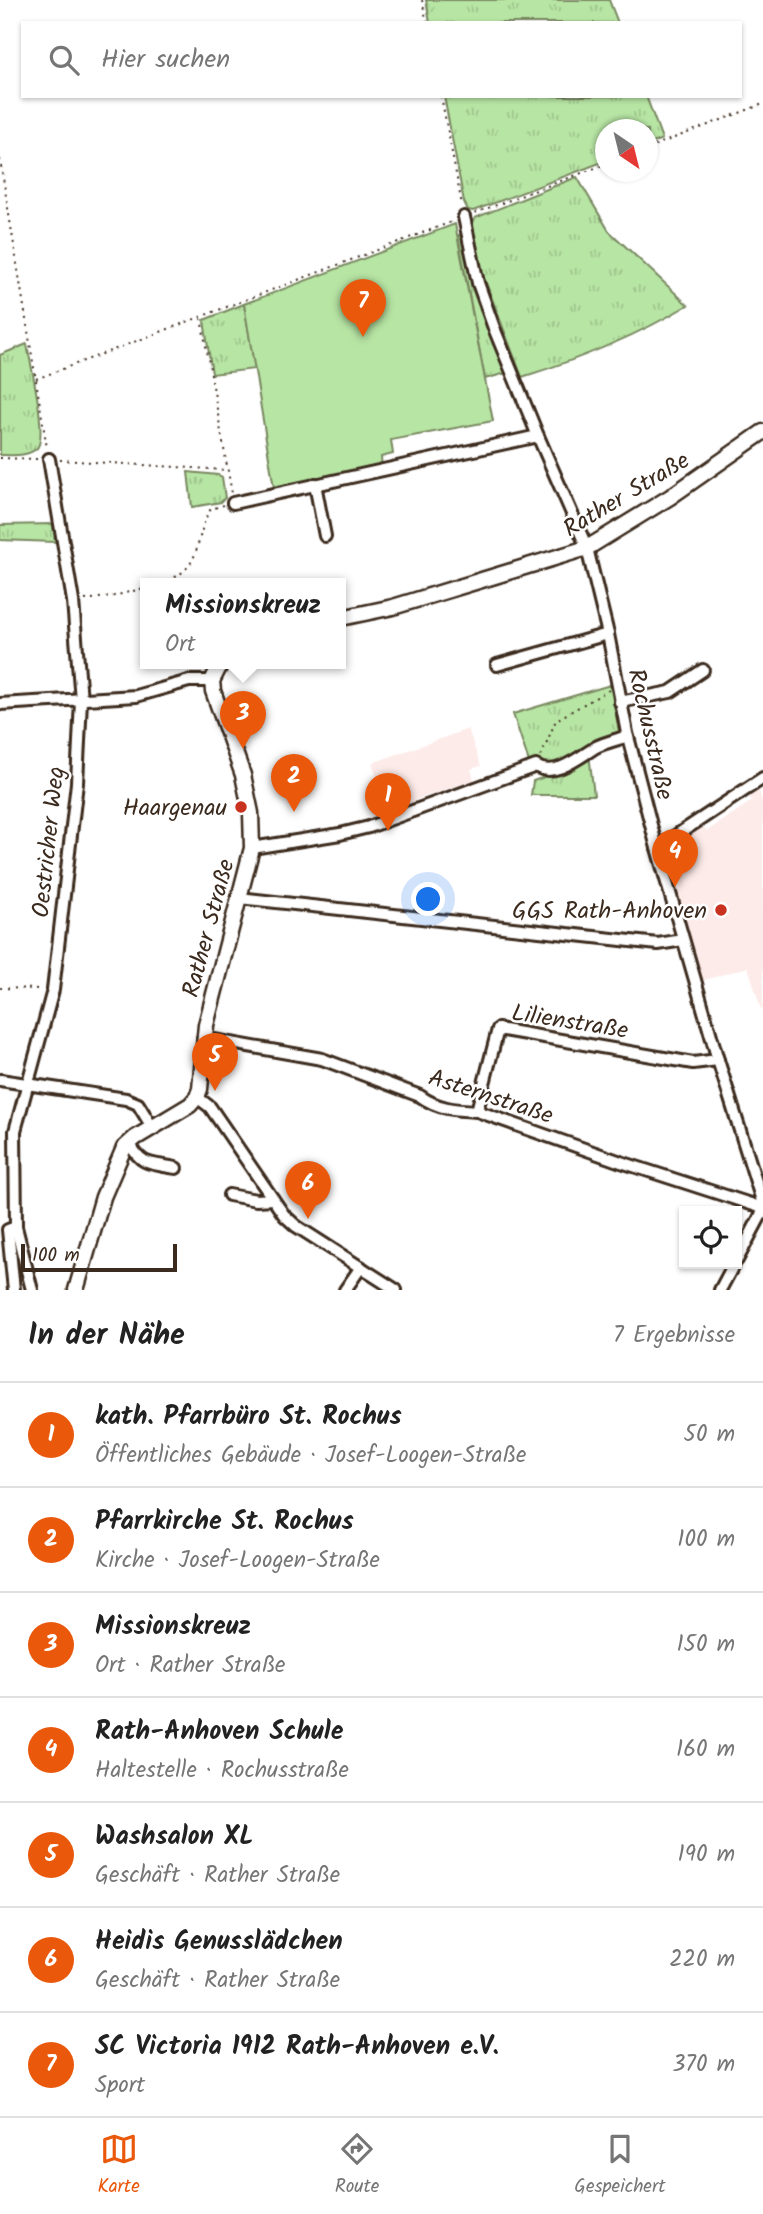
<!DOCTYPE html>
<html lang="de">
<meta charset="utf-8">
<style>
:root{--surface:#fff;--page:#f6f6f6;--text:#222;--muted:#767676;--line:#e0e0e0;--accent:#ea580c}
body{margin:0;font-family:Kalam,sans-serif;background:var(--page);color:var(--text)}
.controls{position:absolute;right:21px;bottom:21px;display:grid;overflow:hidden;border-radius:0px;box-shadow:0 2px 5px #0004}
.controls button{width:63px;height:63px;display:grid;place-items:center;padding:0;border:0;border-bottom:2px solid var(--line);background:var(--surface);color:var(--text);font:35px sans-serif}
.compass{position:absolute;left:595px;top:119px;width:63px;height:63px;border-radius:50%;background:var(--surface);box-shadow:0 2px 5px #0004;rotate:145deg}
.scale{position:absolute;left:21px;bottom:18px;width:156px;box-sizing:border-box;padding-left:7px;border:4px solid #3b2a1e;border-top:0;font-size:19px;line-height:24px;white-space:nowrap;color:#3b2a1e;-webkit-text-stroke:5px #fff;paint-order:stroke}
.you{position:absolute;left:429px;top:900px;width:24px;height:24px;margin:-18px;border:5px solid #fff;border-radius:50%;background:#1a73e8;box-shadow:0 0 0 10px #1a73e833}
.badge{display:grid;place-items:center;width:46px;height:46px;border-radius:50%;background:var(--accent);color:#fff;font-size:23px;font-weight:700}
.pin{position:absolute;translate:-50% -58px;filter:drop-shadow(0 2px 4px #0008)}
.pin::after{content:'';position:absolute;top:37px;width:24px;height:21px;background:inherit;clip-path:polygon(0 0,100% 0,50% 100%)}
.popup{position:absolute;left:140px;top:578px;width:206px;height:91px;box-sizing:border-box;display:grid;place-content:center;border-radius:0px;background:var(--surface);filter:drop-shadow(0 2px 5px #0005);font-size:23px;white-space:nowrap;color:var(--muted)}
.popup b{font-size:26px;color:var(--text)}
.popup::after{content:'';position:absolute;left:50%;top:100%;margin-left:-14px;border:14px solid transparent;border-top-color:var(--surface)}
.list{margin:0;padding:0;list-style:none}
h2{display:flex;justify-content:space-between;align-items:center;height:91px;margin:0;padding:0 28px;font-size:30px}
h2 small{font-size:23px;font-weight:400;color:var(--muted)}
.list li{display:grid;grid-template-columns:46px 1fr auto;gap:21px;align-items:center;box-sizing:border-box;height:105px;padding:0 28px;border-top:2px solid var(--line)}
.list b{display:block;font-size:26px;white-space:nowrap}
.list p{margin:0;font-size:23px;white-space:nowrap;color:var(--muted)}
.list em{font-size:23px;font-style:normal;color:var(--muted)}
.icon{flex:none;width:38px;height:38px;fill:none;stroke:currentColor;stroke-width:2;stroke-linecap:round;stroke-linejoin:round}
.map{position:relative;flex:none;width:763px;height:1290px;overflow:hidden}
.search{position:absolute;background:var(--surface);box-shadow:0 2px 5px #0004;left:21px;right:21px;top:21px;height:77px;display:flex;align-items:center;gap:18px;box-sizing:border-box;padding:0 24px;border-radius:0px;color:var(--muted);font-size:26px}
.sheet{height:826px;background:var(--surface)}
nav{display:flex;justify-content:space-around;align-items:center;box-sizing:border-box;height:98px;border-top:2px solid var(--line);background:var(--surface);font-size:19px;color:var(--muted)}
nav a{display:grid;justify-items:center;gap:4px}
nav .on{color:var(--accent)}
.map>svg:first-child{display:block}
.built{fill:#fdebe9}
.grass{fill:url(#grass-tufts);stroke:#798861;stroke-width:2}
.green{fill:#b7e5a4;stroke:#798861;stroke-width:2}
.lines{fill:none;stroke-linecap:round;stroke-linejoin:round}
.minor-casing{stroke:#3b2a1e;stroke-width:16}
.major-casing{stroke:#3b2a1e;stroke-width:19}
.path{stroke:#3b2a1e;stroke-width:2;stroke-dasharray:2 5;stroke-linecap:butt}
.minor{stroke:#fff;stroke-width:10}
.major{stroke:#fff;stroke-width:14}
.poi-dot{fill:#c8321e;stroke:#fff;stroke-width:2.5}
.labels{text-anchor:middle;stroke-width:5;stroke-linejoin:round;paint-order:stroke}
.street-label{font-size:24px;fill:#3b2a1e;stroke:#fff}
.poi-label{font-size:24px;fill:#3b2a1e;stroke:#fff;text-anchor:end}
</style>
<div class="map">
<svg width="763" height="1290" viewBox="0 0 763 1290">
<defs>
<pattern id="grass-tufts" width="24" height="20" patternUnits="userSpaceOnUse" patternTransform="scale(1.75)"><rect width="24" height="20" fill="#b7e5a4"/><path d="M3 7l-1-3M5 7V3M7 7l1-3M15 17l-1-3M17 17v-4M19 17l1-3" fill="none" stroke="#9ec58d"/></pattern>
</defs>
<rect width="100%" height="100%" fill="#fff"/>
<filter id="ink" filterUnits="userSpaceOnUse"><feTurbulence type="fractalNoise" baseFrequency=".0143" numOctaves="2"/><feDisplacementMap in="SourceGraphic" scale="14" xChannelSelector="R" yChannelSelector="G"/><feConvolveMatrix kernelMatrix="1 2 1 2 8 2 1 2 1" color-interpolation-filters="sRGB"/></filter>
<g filter="url(#ink)">
<!-- built -->
<g class="built">
<path d="M468,729l13,37 -10,3 3,11 -59,20v3l-24,10 -19,-50z"/>
<path d="M759,790l4,16v202l-2,1 -13,-42 -47,14 -38,-127 40,-27 4,4 45,-30 -3,-4z"/>
</g>
<!-- grass -->
<g class="grass">
<path d="M426,0h183l9,23h-188z"/>
<path d="M444,96h202l16,43 -14,6v-15h-42l-1,31 -132,50 -5,-1 -4,-8z"/>
<path d="M577,177l32,54 79,74c-53,32 -108,54 -166,72l-44,-115 -8,-35 5,-9z"/>
<path d="M458,235l7,2 10,48 31,88 -21,6z"/>
<path d="M244,304l11,65 -43,5 -8,-54z"/>
<path d="M27,344c3,18 21,92 10,104 -9,9 -25,7 -37,7v-100z"/>
<path d="M188,472l30,3 4,2 3,21 -4,4 -29,5z"/>
<path d="M53,524l2,18 -55,-2v-15z"/>
<path d="M610,685l11,56 -32,13 5,41h-63l2,-14 9,-3 -4,-15 -8,2 -17,-51z"/>
</g>
<!-- green -->
<path class="green" d="M455,224l38,197 -102,19 2,14 -12,3 1,11 -107,26 -31,-190z"/>
<g class="lines">
<defs>
<g id="minor">
<path d="M464,217l14,66 16,45 44,108 49,112 21,86 19,99 30,115 61,212 45,144"/>
<path d="M315,484l10,52"/>
<path d="M233,503l305,-67"/>
<path d="M497,665l111,-31"/>
<path d="M620,702l50,-10 33,-22"/>
<path d="M0,704l136,-8 53,-15h23"/>
<path d="M252,848l88,-14 29,-7 167,-61c18,13 45,-10 60,-19 10,-5 21,-7 31,-11"/>
<path d="M657,848l106,-70"/>
<path d="M239,898l419,46 25,-4"/>
<path d="M203,1038l119,21 98,37c18,13 35,14 57,15l144,51 142,46"/>
<path d="M0,1080l126,19 12,5 14,23"/>
<path d="M197,1097l13,10 74,108 12,11 100,64"/>
<path d="M477,1111l21,-82 195,34 25,-3"/>
<path d="M130,1144c12,23 22,19 46,24"/>
<path d="M229,1195l27,5 17,-1"/>
<path d="M16,1227l16,63"/>
<path d="M737,1260l26,-49"/>
<path d="M14,1290l-6,-60 8,-3 -1,-96 38,-141 24,-207 4,-83 -8,-99 -24,-142"/>
<path d="M345,1290l16,-23"/>
<path d="M720,1290l14,-26"/>
</g>
<g id="major">
<path d="M341,618l52,-11 194,-59 83,-51 93,-65"/>
<path d="M76,1290l27,-93 21,-49 11,-10 55,-33 7,-8 3,-8 6,-64 46,-177 -1,-35 -8,-38 -30,-84 -1,-10 9,-18"/>
</g>
</defs>
<!-- minor casing -->
<use href="#minor" class="minor-casing"/>
<!-- major casing -->
<use href="#major" class="major-casing"/>
<!-- path -->
<g class="path">
<path d="M422,0l5,23"/>
<path d="M441,96l21,109"/>
<path d="M648,148l115,-44"/>
<path d="M0,159l47,289"/>
<path d="M475,213l131,-49"/>
<path d="M201,318l31,176"/>
<path d="M36,379l418,-158"/>
<path d="M0,458l37,1"/>
<path d="M60,460l166,10"/>
<path d="M162,583c41,-15 31,-37 46,-70l3,-4 13,-4"/>
<path d="M85,600l29,-4 31,-8"/>
<path d="M541,756l15,-36 53,-30"/>
<path d="M0,988l42,1"/>
</g>
<!-- minor -->
<use href="#minor" class="minor"/>
<!-- major -->
<use href="#major" class="major"/>
</g>
</g>
<!-- markers -->
<g class="poi-dot">
<circle cx="241" cy="807" r="7"/>
<circle cx="721" cy="910" r="7"/>
</g>
<g class="labels">
<!-- street labels -->
<g class="street-label">
<text transform="translate(626 494) rotate(-31)" y="8">Rather Straße</text>
<text transform="translate(651 734) rotate(77)" y="8">Rochusstraße</text>
<text transform="translate(48 842) rotate(-84)" y="8">Oestricher Weg</text>
<text transform="translate(208 928) rotate(-75)" y="8">Rather Straße</text>
<text transform="translate(570 1021) rotate(9)" y="8">Lilienstraße</text>
<text transform="translate(491 1096) rotate(18)" y="8">Asternstraße</text>
</g>
<!-- poi labels -->
<g class="poi-label">
<text x="227" y="815">Haargenau</text>
<text x="707" y="918">GGS Rath-Anhoven</text>
</g>
</g>
</svg>
<div class="controls">
<button><svg class="icon" aria-label="locate" viewBox="0 0 24 24"><circle cx="12" cy="12" r="6"/><path d="M12 2v4M12 18v4M2 12h4M18 12h4"/></svg></button>
</div>
<svg class="compass" viewBox="-18 -18 36 36"><path d="M0-13l5 13h-10z" fill="#e53935"/><path d="M0 13l5-13h-10z" fill="#767676"/></svg>
<div class="scale">100 m</div>
<div class="you"></div>
<div class="pin badge" style="left:388px;top:831px">1</div>
<div class="pin badge" style="left:294px;top:812px">2</div>
<div class="pin badge" style="left:243px;top:749px">3</div>
<div class="popup"><b>Missionskreuz</b>Ort</div>
<div class="pin badge" style="left:675px;top:887px">4</div>
<div class="pin badge" style="left:215px;top:1091px">5</div>
<div class="pin badge" style="left:308px;top:1219px">6</div>
<div class="pin badge" style="left:363px;top:337px">7</div>
<div class="search"><svg class="icon" aria-label="search" viewBox="0 0 24 24"><circle cx="10" cy="10" r="6"/><path d="M15 15l6 6"/></svg>Hier suchen</div>
</div>
<section class="sheet">
<h2>In der Nähe<small>7 Ergebnisse</small></h2>
<ul class="list">
<li><span class="badge">1</span><div><b>kath. Pfarrbüro St. Rochus</b><p>Öffentliches Gebäude · Josef-Loogen-Straße</p></div><em>50 m</em></li>
<li><span class="badge">2</span><div><b>Pfarrkirche St. Rochus</b><p>Kirche · Josef-Loogen-Straße</p></div><em>100 m</em></li>
<li><span class="badge">3</span><div><b>Missionskreuz</b><p>Ort · Rather Straße</p></div><em>150 m</em></li>
<li><span class="badge">4</span><div><b>Rath-Anhoven Schule</b><p>Haltestelle · Rochusstraße</p></div><em>160 m</em></li>
<li><span class="badge">5</span><div><b>Washsalon XL</b><p>Geschäft · Rather Straße</p></div><em>190 m</em></li>
<li><span class="badge">6</span><div><b>Heidis Genusslädchen</b><p>Geschäft · Rather Straße</p></div><em>220 m</em></li>
<li><span class="badge">7</span><div><b>SC Victoria 1912 Rath-Anhoven e.V.</b><p>Sport</p></div><em>370 m</em></li>
</ul>
</section>
<nav>
<a class="on"><svg class="icon" aria-label="map" viewBox="0 0 24 24"><path d="M3 6l6-2 6 2 6-2v14l-6 2-6-2-6 2zM9 4v14M15 6v14"/></svg>Karte</a>
<a><svg class="icon" aria-label="directions" viewBox="0 0 24 24"><path d="M12 3l9 9-9 9-9-9zM9 14v-3h6M13 9l2 2-2 2"/></svg>Route</a>
<a><svg class="icon" aria-label="saved" viewBox="0 0 24 24"><path d="M7 4h10v16l-5-4-5 4z"/></svg>Gespeichert</a>
</nav>
